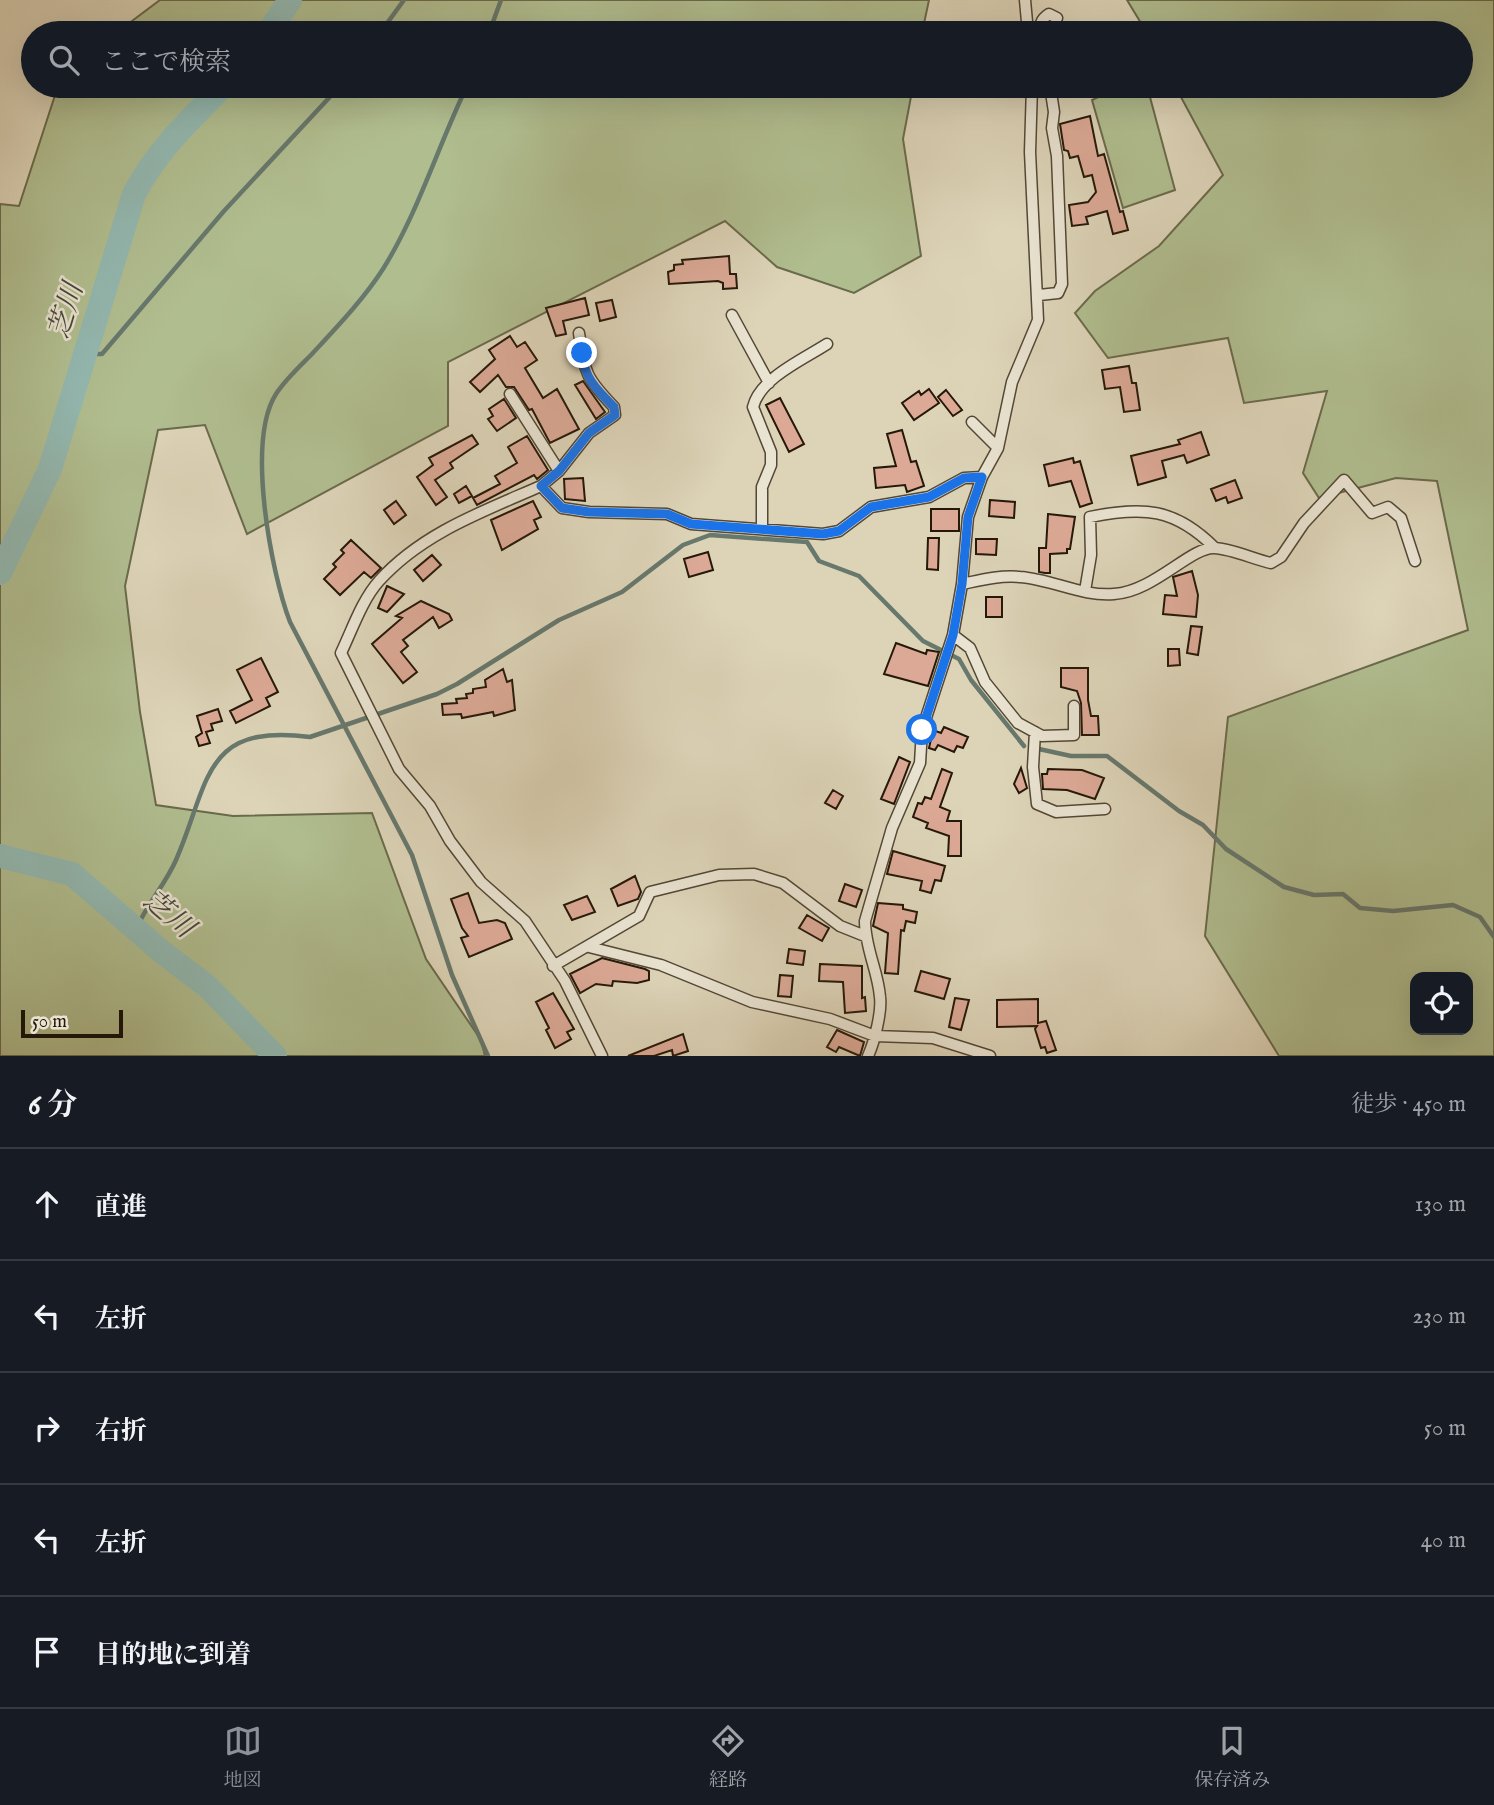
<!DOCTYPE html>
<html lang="ja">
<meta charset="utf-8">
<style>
:root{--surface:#171b24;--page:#20242c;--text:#f1f3f6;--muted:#9ea1a6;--line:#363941;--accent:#8c9099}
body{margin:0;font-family:"IM FELL English","Noto Serif JP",serif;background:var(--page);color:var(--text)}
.controls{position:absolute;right:21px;bottom:21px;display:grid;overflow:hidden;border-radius:14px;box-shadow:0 7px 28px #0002}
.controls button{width:63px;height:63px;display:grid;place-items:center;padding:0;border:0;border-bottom:2px solid var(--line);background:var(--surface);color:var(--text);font:35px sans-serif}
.scale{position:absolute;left:21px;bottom:18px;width:102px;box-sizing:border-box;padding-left:7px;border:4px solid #251809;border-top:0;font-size:19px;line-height:24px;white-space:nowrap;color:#251809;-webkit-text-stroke:5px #e9e3d1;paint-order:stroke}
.stop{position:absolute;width:21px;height:21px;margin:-16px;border:5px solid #1a73e8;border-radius:50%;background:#fff}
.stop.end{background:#1a73e8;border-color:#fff;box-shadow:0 2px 7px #0008}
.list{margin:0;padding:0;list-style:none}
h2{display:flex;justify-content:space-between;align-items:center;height:91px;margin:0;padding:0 28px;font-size:30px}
h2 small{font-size:23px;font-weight:400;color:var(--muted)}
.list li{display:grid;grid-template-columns:46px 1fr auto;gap:21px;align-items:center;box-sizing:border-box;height:112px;padding:0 28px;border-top:2px solid var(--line)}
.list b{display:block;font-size:26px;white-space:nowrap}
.list em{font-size:23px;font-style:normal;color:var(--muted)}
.icon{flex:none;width:38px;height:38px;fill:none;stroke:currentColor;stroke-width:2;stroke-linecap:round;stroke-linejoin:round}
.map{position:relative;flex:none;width:1494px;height:1056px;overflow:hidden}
.search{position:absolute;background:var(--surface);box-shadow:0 7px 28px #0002;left:21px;right:21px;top:21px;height:77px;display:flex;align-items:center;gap:18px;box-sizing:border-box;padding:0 24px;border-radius:38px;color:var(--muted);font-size:26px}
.sheet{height:651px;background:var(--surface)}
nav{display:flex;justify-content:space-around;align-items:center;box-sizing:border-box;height:98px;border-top:2px solid var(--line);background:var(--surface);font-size:19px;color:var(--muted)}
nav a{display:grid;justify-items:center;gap:4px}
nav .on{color:var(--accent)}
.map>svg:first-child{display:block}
.green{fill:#b0bd8f;stroke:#6a6a4c;stroke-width:2;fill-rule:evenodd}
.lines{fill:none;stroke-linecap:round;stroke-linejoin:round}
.stream{stroke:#67786d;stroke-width:4.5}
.river{stroke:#93b8b0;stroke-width:24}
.building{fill:#dca996;stroke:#251809;stroke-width:2}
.minor-casing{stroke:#534735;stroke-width:13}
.minor{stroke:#e9e3d1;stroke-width:10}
.route{stroke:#1a73e8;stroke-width:9}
.labels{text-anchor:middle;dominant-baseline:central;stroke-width:5;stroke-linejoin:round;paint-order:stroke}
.water-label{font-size:28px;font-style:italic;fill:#46483b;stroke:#e9e3d1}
</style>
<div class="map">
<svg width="1494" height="1056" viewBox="0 0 1494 1056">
<rect width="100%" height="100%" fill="#ddd4b8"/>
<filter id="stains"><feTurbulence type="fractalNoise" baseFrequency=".00286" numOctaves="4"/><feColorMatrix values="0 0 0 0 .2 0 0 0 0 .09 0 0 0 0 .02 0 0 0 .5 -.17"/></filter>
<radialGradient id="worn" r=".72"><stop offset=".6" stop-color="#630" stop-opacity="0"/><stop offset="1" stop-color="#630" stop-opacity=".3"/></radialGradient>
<path class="green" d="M160,0H929L922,33H116Z
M1127,0H1494V1056H1279L1205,936L1228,717L1468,630L1437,481L1396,478L1319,498L1303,473L1327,391L1244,403L1228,338L1108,358L1075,313L1095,291L1159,246L1223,175L1175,86H1461V33H1147ZM1415,977H1468V1030H1415Z
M58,86H913L903,139L921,256L854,293L777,267L725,221L448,362V426L247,534L205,425L158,430L125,586L140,712L156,805L233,816L372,813L426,959L481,1040L485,1056H0V204L19,206Z
M1121,86H1147L1175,190L1123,208L1092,100Z"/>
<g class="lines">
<path class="stream" d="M380,33L404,0
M489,33L501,0
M467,86C438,146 418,213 383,269C363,300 336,328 311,355C299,367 285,380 276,394C246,441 271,572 290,622L412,855L452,975L488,1056
M85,354H102L224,211L340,86
M1039,749L1071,756H1107L1179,811L1203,825L1226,849L1284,887L1314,895L1343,894L1360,908L1393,911L1453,905L1480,917L1494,937
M136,929C147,904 165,885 176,860C210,782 202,723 310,737L437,694L457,684L559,620L622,592L683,545L710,535L807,542L819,561L859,576L923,641L959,659L971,680L1024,746"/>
<path class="river" d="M268,33L290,0
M0,573L50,469L134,194C157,150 189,121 223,86
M0,856L72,874L162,952L208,987L275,1056"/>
</g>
<path class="building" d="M1090,116L1098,156L1104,154L1120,212L1123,211L1128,230L1113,234L1107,211L1086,217L1088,224L1072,226L1069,205L1088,202L1096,192L1092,175L1084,177L1078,156L1070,158L1068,151L1064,150L1060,124Z
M729,256L730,274H736L737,288L723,289V283L718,281L669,284L668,272L674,270V265L683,264L682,260Z
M585,298L589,315L563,321L566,334L556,336L546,308Z
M612,300L616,317L600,321L596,303Z
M510,336L517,347L525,342L537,360L525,368L543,398L557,389L579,429L550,443L532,409L529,410L514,387H506L498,375L480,392L470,382L495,359L489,350Z
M1129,366L1132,383H1136L1140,410L1124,412L1120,387L1105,389L1102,370Z
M583,381L605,412L596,419L575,385Z
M929,389L939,403L914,420L902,403L919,391L921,395Z
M946,390L962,410L953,416L938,397Z
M780,398L804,444L789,452L766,405Z
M504,399L516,418L497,431L488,419L493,416L489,409Z
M902,430L911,462L916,461L924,486L907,492L905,485L876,488L874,468L896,466L887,434Z
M1201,432L1209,455L1187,463L1184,455L1162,461L1166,477L1138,485L1131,456L1180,444L1178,440Z
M472,435L478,444L450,463L453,468L435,480L447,497L436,505L417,477L433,465L429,458Z
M527,436L548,470L537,479L534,475L477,505L473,498L500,484L495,476L517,463L508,447Z
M1073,458L1074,463L1080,461L1092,503L1080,507L1071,481L1049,486L1044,465Z
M583,478L585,501L565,499L564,479Z
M1235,480L1242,498L1228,503L1226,497L1216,501L1211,489Z
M466,486L472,496L459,503L454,494Z
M990,500L1015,502L1014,518L989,516Z
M396,501L406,515L394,524L384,510Z
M533,501L541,517L534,520L538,529L502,550L491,520Z
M931,509H959V531H931Z
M1048,514L1075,517L1070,549H1067V553L1050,554V573H1045L1039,572V548H1046Z
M928,538H939L938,570L927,569Z
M976,539H997L996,555L976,554Z
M351,540L381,568L371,578L364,572L340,595L324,579L336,567L333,564L344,553L341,550Z
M708,552L713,570L689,577L684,559Z
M432,555L441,565L423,581L414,570Z
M1192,571L1198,595L1196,617L1163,614L1165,595L1177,596L1173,577Z
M387,586L404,594L387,612L378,608Z
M986,597H1002V617H986Z
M421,601L449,614L452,620L439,628L433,617L403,640L408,646L401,652L417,672L403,683L372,644L402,618L396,616Z
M1191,626L1202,627L1198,655L1187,653Z
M896,643L926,654L927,650L939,652L928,686L884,674Z
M1168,649H1179L1180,665L1168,666Z
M261,658L278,692L266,698L270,706L236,723L230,711L252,700L237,670Z
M1061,668H1088V700L1091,716H1098L1099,735H1082L1081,703L1077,691L1061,687Z
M503,669L507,682L512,680L515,710L494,716L493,712L462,718L461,714L443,715L442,704L457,703L456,699L467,698L466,694L473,693V689L486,687L485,680Z
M218,709L222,721L211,724L213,730L206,732L210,743L199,746L196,737L202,733L197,716Z
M944,727L968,737L963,748L957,746L954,752L938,745L935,750L929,748L933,730L941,733Z
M899,757L910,762L894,804L881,799Z
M1021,768L1027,788L1019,793L1014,784Z
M942,769L952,773L940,807L950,811L947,821H961V856H948L949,836L926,828L928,823L913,817L918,803L922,804L925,797L931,799Z
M1048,769L1082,770L1104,778L1095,799L1067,790L1043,789L1042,774H1047Z
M833,790L843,796L836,809L825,803Z
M893,851L945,866L941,881L935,880L931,893L920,890L922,881L887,874Z
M635,876L641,892L638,899L618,906L611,889Z
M845,884L862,890L856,907L839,901Z
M468,893L479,923L497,920L505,923L512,939L469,957L461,938L468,936L462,928L451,899Z
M587,896L595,912L572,920L564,905Z
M878,903L903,905V909L917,912L915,923L906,921L904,931L901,930L898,974L885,973L888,933L873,926Z
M807,915L829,928L822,941L799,928Z
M789,949L805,951L803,965L787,963Z
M602,958L645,969L649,971V980L637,983L613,981L612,986L596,984L580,993L570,974Z
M820,964L862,966V998L865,997L866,1011L845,1013L843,982L819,981Z
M921,971L950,979L944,999L915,991Z
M780,975L793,976L791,997L778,996Z
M553,993L574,1029L567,1032L571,1039L555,1048L546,1030L549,1028L536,1002Z
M955,998L969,1000L961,1030L949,1027Z
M1038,999V1023L1046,1021L1056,1050L1047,1053L1045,1047L1041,1048L1035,1029L1037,1026L997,1027V1000Z
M837,1030L864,1042L860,1056L839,1047L836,1052L827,1047Z
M683,1034L688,1051L673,1056L672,1050L654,1056H628Z"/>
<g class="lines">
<g class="minor-casing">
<path id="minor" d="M1025,0L1028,33
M1042,33C1040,24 1040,20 1049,14L1057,18
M1039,295L1058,293L1062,284L1057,156L1052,128L1054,112L1050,86
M732,315L769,383
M510,394L559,471
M972,422L998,448
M541,486L559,471L589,433L615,415L614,407C585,377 585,373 579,333
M762,528V487L771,465V452L753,407C760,378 804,359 827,344
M962,584C981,580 1000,575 1020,577C1051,579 1083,597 1114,594C1153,592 1191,547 1214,548C1233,549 1253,559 1271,563L1281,557L1304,523L1344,480L1372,513L1388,507L1401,518L1415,561
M1085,591L1091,555L1090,517C1143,506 1175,508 1215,548
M953,635L970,648L985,682L1018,723L1042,736L1074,735V706
M1035,732L1033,767L1037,804L1056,812L1105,809
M589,947L661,965L752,1002L830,1019L875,1036L933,1038L990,1056
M553,966L639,916L650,892L719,875L754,874L783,883L840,926L865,936
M602,1056L565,981L525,921L481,882L450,841L430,806L399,769L341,653C352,630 362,600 379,581C422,533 484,511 541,486L562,508L589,512L667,514L691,524L823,534L839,531L871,507L929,497L964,478L982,477
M868,1056C874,1043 882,1012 880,997C878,971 865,948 865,921L892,828L920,763L922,730L953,635L962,584L968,517L982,477L998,448L1012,382L1038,320L1030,152L1032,86"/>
</g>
<use href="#minor" class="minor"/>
</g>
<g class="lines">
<path class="route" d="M582,353C584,378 597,390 614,407L615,415L589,433L559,471L541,486L562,508L589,512L667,514L691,524L823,534L839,531L871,507L929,497L964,478L982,477L968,517L962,584L953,635L922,730"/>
</g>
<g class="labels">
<g class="water-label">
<text transform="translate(67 311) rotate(-73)">芝川</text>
<text transform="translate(168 915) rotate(40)">芝川</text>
</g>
</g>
<rect width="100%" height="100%" filter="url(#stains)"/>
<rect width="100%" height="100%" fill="url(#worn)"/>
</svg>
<div class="controls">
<button><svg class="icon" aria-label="locate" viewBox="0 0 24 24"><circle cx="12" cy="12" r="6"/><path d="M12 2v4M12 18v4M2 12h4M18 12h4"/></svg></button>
</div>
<div class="scale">50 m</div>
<div class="stop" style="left:922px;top:730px"></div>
<div class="stop end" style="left:582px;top:353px"></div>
<div class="search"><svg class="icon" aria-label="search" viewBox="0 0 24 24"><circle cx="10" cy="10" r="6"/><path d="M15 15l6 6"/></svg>ここで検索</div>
</div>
<section class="sheet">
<h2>6 分<small>徒歩 · 450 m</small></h2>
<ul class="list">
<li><svg class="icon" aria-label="ahead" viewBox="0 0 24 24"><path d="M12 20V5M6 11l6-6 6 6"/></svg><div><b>直進</b></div><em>130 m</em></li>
<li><svg class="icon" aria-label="left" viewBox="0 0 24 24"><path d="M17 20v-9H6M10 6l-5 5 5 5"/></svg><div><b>左折</b></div><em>230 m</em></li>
<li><svg class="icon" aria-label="right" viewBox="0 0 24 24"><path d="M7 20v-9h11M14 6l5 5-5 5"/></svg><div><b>右折</b></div><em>50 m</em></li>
<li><svg class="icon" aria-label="left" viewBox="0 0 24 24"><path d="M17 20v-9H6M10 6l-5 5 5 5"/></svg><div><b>左折</b></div><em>40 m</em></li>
<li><svg class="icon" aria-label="arrive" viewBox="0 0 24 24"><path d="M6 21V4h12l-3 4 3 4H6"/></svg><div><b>目的地に到着</b></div></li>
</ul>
</section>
<nav>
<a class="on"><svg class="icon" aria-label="map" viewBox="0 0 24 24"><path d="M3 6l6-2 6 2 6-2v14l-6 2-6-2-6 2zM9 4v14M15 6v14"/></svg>地図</a>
<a><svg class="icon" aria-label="directions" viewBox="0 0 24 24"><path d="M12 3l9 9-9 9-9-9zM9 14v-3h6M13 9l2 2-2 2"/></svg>経路</a>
<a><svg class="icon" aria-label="saved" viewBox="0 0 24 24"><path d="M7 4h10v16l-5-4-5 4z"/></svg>保存済み</a>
</nav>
